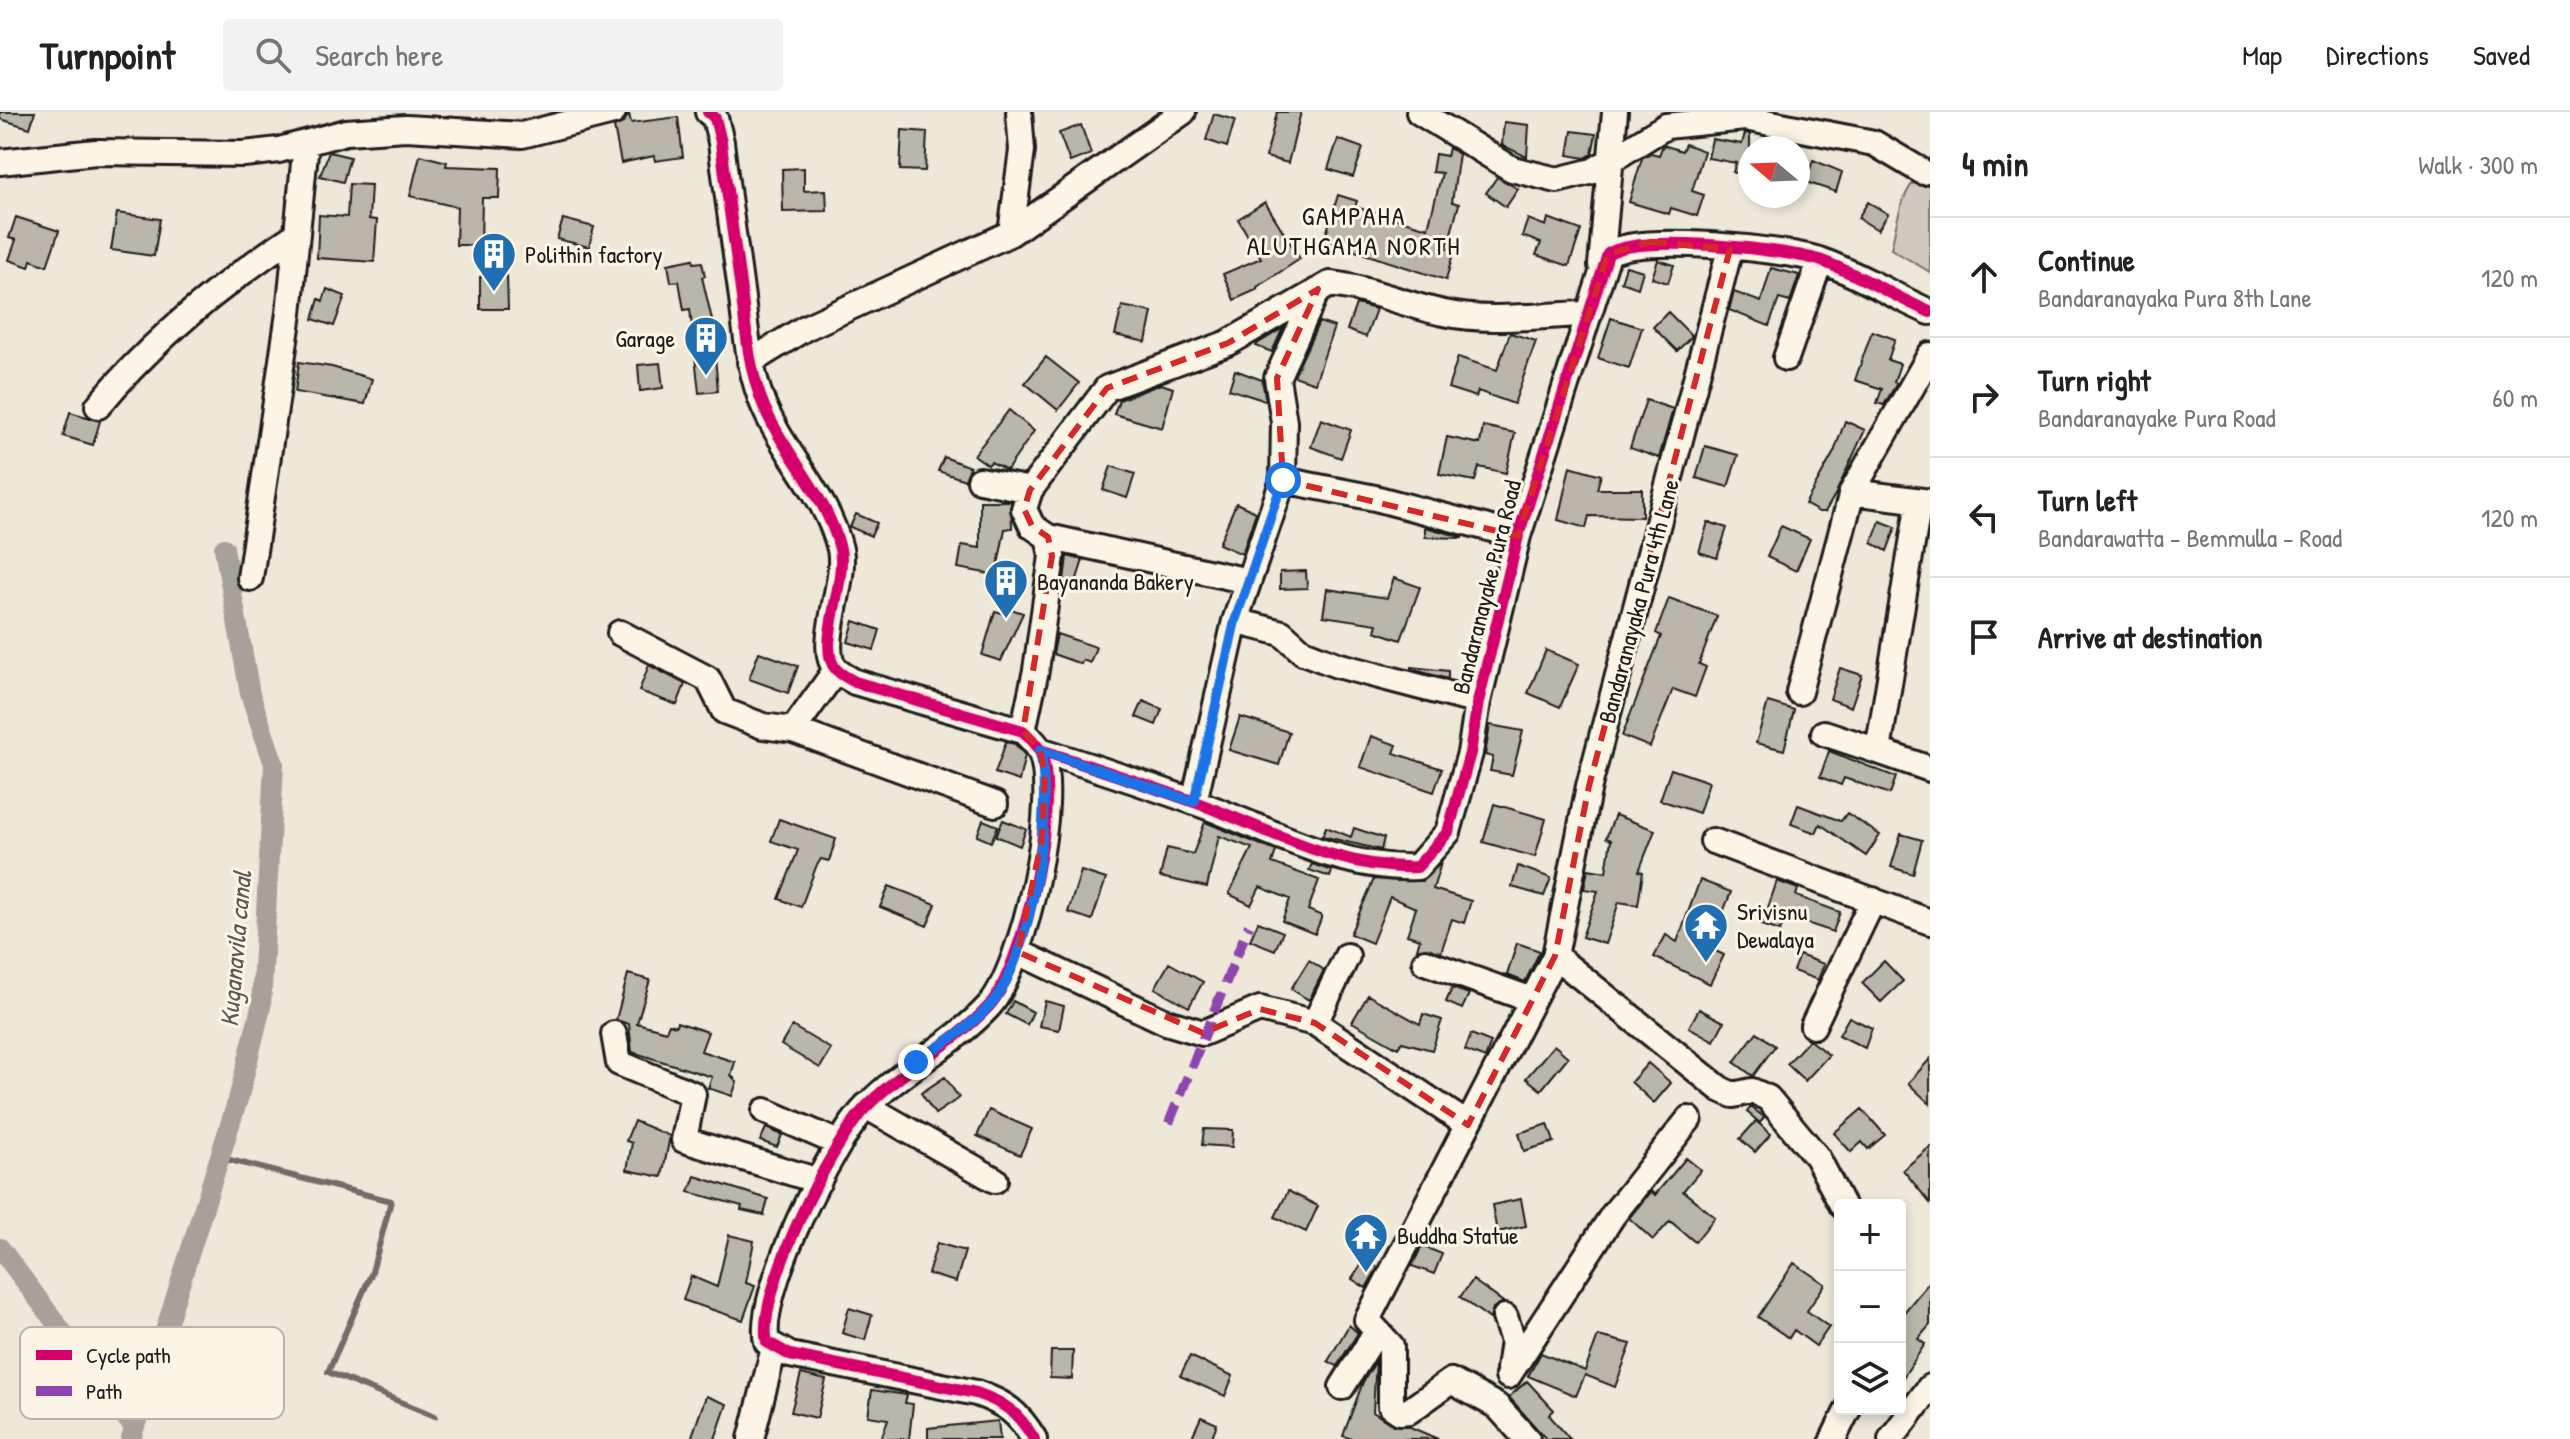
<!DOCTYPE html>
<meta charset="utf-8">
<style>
:root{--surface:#fff;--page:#f2f2f2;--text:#222;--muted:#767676;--line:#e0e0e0}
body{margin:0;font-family:"Patrick Hand",sans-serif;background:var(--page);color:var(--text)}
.controls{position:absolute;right:24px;bottom:24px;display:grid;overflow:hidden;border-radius:8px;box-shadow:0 4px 12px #0003}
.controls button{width:72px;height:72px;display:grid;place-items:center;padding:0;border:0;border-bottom:2px solid var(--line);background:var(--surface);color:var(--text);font:40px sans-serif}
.compass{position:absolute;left:1738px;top:24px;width:72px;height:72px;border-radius:50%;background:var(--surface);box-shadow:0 4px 12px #0003;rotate:289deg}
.stop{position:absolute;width:24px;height:24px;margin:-18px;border:6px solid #1a73e8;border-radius:50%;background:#fff}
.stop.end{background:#1a73e8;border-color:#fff;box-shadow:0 2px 8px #0008}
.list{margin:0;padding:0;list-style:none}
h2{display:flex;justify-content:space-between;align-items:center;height:104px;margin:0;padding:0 32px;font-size:34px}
h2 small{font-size:26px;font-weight:400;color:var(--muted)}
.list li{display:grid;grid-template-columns:52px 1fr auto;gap:24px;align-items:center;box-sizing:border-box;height:120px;padding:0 32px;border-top:2px solid var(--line)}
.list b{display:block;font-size:30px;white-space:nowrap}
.list p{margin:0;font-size:26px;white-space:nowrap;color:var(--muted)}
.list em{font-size:26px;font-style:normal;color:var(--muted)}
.icon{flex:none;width:44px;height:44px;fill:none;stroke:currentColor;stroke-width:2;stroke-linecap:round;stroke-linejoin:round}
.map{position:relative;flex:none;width:1930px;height:1327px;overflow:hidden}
header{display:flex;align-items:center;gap:48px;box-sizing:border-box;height:112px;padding:0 40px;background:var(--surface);border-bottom:2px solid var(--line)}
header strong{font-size:38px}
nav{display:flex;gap:44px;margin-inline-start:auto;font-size:28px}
.search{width:560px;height:72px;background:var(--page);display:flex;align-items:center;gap:20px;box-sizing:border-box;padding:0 28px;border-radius:8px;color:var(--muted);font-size:30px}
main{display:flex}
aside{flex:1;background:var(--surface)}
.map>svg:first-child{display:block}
.green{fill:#cfcabd;stroke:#76736c;stroke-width:2}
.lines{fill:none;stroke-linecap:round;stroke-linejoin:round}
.stream{stroke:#6f6c67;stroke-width:6}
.canal{stroke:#a7a299;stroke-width:20}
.building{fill:#bab6aa;stroke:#1c1c1c;stroke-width:2}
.minor-casing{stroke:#1c1c1c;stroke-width:30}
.minor{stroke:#fcf5e5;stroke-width:24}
.quiet{stroke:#8e44ad;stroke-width:10;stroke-dasharray:20 10;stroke-linecap:butt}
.cycleway-casing{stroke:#fcf5e5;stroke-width:17}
.cycleway{stroke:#d6006c;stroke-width:12}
.route{stroke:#1a73e8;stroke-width:10}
.marked{fill:none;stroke:#d62828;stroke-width:6;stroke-dasharray:16 10;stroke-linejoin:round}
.labels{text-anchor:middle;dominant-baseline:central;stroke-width:6;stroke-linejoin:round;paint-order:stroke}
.poi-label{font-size:24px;fill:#1c1c1c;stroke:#fcf5e5;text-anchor:start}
.street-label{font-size:24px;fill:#1c1c1c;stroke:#fcf5e5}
.neighbourhood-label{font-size:26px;letter-spacing:2px;fill:#1c1c1c;stroke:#fcf5e5}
.water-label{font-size:26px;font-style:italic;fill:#5b5854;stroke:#fcf5e5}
.key{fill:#fcf5e5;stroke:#b9b4a9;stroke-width:2}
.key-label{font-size:22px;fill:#1c1c1c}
</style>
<header>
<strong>Turnpoint</strong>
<div class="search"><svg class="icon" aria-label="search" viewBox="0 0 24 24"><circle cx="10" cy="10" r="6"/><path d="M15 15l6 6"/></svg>Search here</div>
<nav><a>Map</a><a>Directions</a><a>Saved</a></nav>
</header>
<main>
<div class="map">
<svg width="1930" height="1327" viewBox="0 0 1930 1327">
<rect width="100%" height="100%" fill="#eee8d9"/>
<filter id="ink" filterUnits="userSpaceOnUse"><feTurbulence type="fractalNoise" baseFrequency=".0125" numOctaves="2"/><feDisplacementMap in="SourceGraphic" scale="16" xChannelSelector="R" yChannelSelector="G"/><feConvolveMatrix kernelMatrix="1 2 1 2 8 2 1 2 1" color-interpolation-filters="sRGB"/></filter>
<g filter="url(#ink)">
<path class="green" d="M1930,56V160L1891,137C1897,109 1902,70 1930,56Z"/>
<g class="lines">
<path class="stream" d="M218,1045L391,1089L372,1160L328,1260L435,1304"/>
<path class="canal" d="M0,1136L134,1316
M131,1327L239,984L261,895L274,652L250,582L224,436"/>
</g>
<path class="building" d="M0,0H35L30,16L0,7Z
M1277,0H1301L1288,51L1266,45Z
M629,2L631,11L678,5L683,45L655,49L654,44L621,51L614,15L623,11Z
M1214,2L1235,8L1227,35L1206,28Z
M1504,10L1529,13L1527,45L1502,33Z
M1081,13L1091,42L1070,50L1059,21Z
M902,18L927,20L925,59L900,58Z
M1572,19L1596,22L1592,42L1585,46L1568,43Z
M1745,21L1750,22V65L1733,60L1736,51L1708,46L1712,27L1742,32Z
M1338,27L1363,36L1353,65L1328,57Z
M1685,32L1704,39L1692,79L1704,83L1697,104L1671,96L1669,102L1629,90L1642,46L1651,41L1659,43L1663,33L1682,39Z
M1449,36L1459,42L1452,90L1459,92L1447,136L1454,138L1446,168L1324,129L1338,83L1357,89L1355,95L1428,116L1442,61L1432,60L1435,42L1447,44Z
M329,40L350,45L343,70L320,64Z
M420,43L447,50L446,54L500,56L499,86H482L481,133H456L457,95L410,84Z
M1813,48L1842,60L1836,80L1806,70Z
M804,56V79L826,78L827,99L783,100L782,57Z
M1497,65L1518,77L1506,95L1486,81Z
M349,72L371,73L369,107L377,108L374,150L317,146L319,103L347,105Z
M1265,90L1300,147L1257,175L1258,177L1234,188L1223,162L1261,146L1238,107Z
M1868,90L1888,102L1878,118L1858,106Z
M117,101L160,107L154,144L111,138Z
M16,105L59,119L47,154L31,148L29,155L9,148L16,128L9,126Z
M1548,106L1581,118L1569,154L1536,143L1541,131L1522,124L1528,107L1546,114Z
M563,107L594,115L589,135L557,127Z
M693,147L694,151L702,150L705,164L702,165L712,208L718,279L699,281L690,197L684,198L679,169L671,170L668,152Z
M1658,148L1674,153L1668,171L1652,166Z
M1626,154L1643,159L1638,176L1621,170Z
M1771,156L1799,163L1790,190L1779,187L1769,214L1729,198L1734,180L1761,190Z
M507,164L508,197H480V165Z
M327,177L345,184L334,214L313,207L319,187L323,189Z
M1356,192L1376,197L1366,225L1347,218Z
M1122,194L1152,200L1146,230L1115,223Z
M1668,200L1692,224L1677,239L1653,215Z
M1611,206L1642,216L1629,256L1598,246Z
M1319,210L1334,215L1315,271L1294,264Z
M1283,216L1272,240L1256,234L1257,232Z
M1872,219L1895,227L1888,248L1900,252L1894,270L1897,271L1884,293L1877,291L1882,277L1855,268Z
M1510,221L1536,229L1514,292L1478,279L1476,285L1448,276L1458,245L1497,258Z
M1046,245L1079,271L1058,298L1025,271Z
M299,250L332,255L372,267L365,292L295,280Z
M660,251L663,276L640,279L638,253Z
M1235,258L1262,268L1266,289L1229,277Z
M1161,272L1173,276L1162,316L1114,302L1119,288Z
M1646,288L1673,297L1659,346L1630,336Z
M1009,298L1034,319L1007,358L991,350L988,353L974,343Z
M70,300L100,309L93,333L63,324Z
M1321,307L1351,318L1341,346L1311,335Z
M1845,309L1865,318L1836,381L1825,400H1819L1805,392L1834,340Z
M1483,314L1515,321L1506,361L1479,355L1475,369L1439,362L1447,325L1480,332Z
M1705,334L1738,343L1728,375L1696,366Z
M944,345L970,355L965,368L938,359Z
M1111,354L1135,362L1127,386L1103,378Z
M1570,354L1601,363L1597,377H1642V405L1589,404L1586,416L1558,408Z
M980,389H1011L1012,416L1005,417L996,463L958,456L962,433L980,436Z
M1236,391L1256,400L1242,442L1219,432Z
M856,402L877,411L871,424L850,415Z
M1880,409L1896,415L1887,439L1872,431Z
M1708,410L1727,416L1717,446L1699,440Z
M1781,414L1810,427L1796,459L1767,445Z
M1425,415L1462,425V426L1425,425Z
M1067,444L1083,448L1075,473L1064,469Z
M1306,459L1307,476L1280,477V460Z
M1394,466L1420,475L1401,528L1375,519L1377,512L1323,504L1327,477L1387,486Z
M1669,486L1717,504L1699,552L1706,555L1695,585L1673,577L1650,635L1622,624L1661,524L1656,521Z
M1008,496L1023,501L1001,549L982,543L995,499L1006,502Z
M854,509L880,518L874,538L848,530Z
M1057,522L1096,535L1090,551L1083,548L1081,552L1053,542Z
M1546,538L1579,552L1560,595L1528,581Z
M759,540L798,554L788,581L749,567Z
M649,553L685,572L677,593L639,579Z
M1411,555L1448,559V567L1411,557Z
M1840,556L1862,563L1851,595L1830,587Z
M1143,589L1162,597L1156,613L1136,605Z
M1768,590L1794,598L1784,638L1756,631Z
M1240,605L1289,620L1279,653L1229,638Z
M1490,613L1523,619L1512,663L1490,659L1493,645L1485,643Z
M1371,624L1397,633L1394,641L1442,657L1434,680L1360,655Z
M1006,630L1015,632L1025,643L1019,669L995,661Z
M1829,639L1896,665L1890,682L1844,666L1841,673L1820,665Z
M1671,657L1709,670L1699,701L1660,688Z
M1494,692L1546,707L1535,745L1483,730Z
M1798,693L1841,709L1847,701L1880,723L1866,744L1820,712L1816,721L1791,712Z
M1615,703L1655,718L1639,759L1643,760L1638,793L1619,790L1605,832L1582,825L1598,779L1584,777L1588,757L1606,760L1611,728L1606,726Z
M779,707L836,727L829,749L821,747L816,755L801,795L779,787L798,738L771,729Z
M983,708L998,714L991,730L977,724Z
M1003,708L1026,717L1020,734L996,724Z
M1205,710L1276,739L1272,751L1319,768L1308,798L1322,804L1315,822L1282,809L1290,787L1260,775L1251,793L1229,782L1252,736L1219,724L1207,775L1160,765L1167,736L1193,742Z
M1326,715L1351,725L1354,716L1384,726L1381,738L1322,724Z
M1901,722L1922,728L1913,762L1891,755Z
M1441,751L1433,777L1471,789L1464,811L1452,807L1441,840L1417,837L1420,827L1407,823L1416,796L1390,785L1372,831L1350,822L1374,767L1422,769Z
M1312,752L1332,759L1330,765L1309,758Z
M1518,754L1551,766L1544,784L1512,775Z
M1081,759L1106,767L1092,808L1068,800Z
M1700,768L1731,780L1709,836L1724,843L1710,872L1654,845L1666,823L1677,830Z
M1777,769L1798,777L1796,784L1840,800L1833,820L1786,804L1780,819L1762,813Z
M889,774L936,792L927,814L880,795Z
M1258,810L1283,820L1275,838L1250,828Z
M1517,831L1540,839L1525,870L1507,863Z
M1799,843L1824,852L1818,868L1793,859Z
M1309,848L1324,858L1309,888L1291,877Z
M1884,849L1903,869L1881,890L1862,871Z
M1169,851L1203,870L1189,895L1155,876Z
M628,862L650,868L637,911L666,919L669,912L676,914L677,910L708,920L701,939L735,950L731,963L737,970L732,984L708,976L712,965L632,940L629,912L616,908Z
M1452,876L1469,882L1462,897L1446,890Z
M1368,883L1420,912L1423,902L1442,908L1432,938L1402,930L1398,936L1352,910Z
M1013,889L1033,900L1027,913L1006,902Z
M1045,889L1064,894L1059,918L1039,914Z
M1699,897L1724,910L1714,929L1689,915Z
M1849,905L1872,916L1865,936L1839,923Z
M792,914L831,937L820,956L781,933Z
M1757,920L1775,934L1753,964L1734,950Z
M1471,922L1491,930L1485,946L1465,938Z
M1809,928L1829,943L1805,969L1787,952Z
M1554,933L1568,945L1541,978L1526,966Z
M1930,947V992L1908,971Z
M1648,951L1671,971L1654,991L1631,970Z
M945,965L959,986L935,1002L921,981Z
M1751,995L1764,1005L1760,1011L1747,1000Z
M1862,997L1885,1023L1868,1037L1862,1030L1851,1040L1834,1021Z
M989,998L1032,1017L1020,1043L977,1024Z
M634,1009L670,1024L662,1065L627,1058L632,1031L626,1029Z
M1756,1009L1771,1022L1755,1040L1740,1027Z
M1548,1012L1554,1030L1524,1039L1519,1021Z
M766,1016L782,1023L777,1035L760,1029Z
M1204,1017L1233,1018L1232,1035L1202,1033Z
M1930,1035V1091L1903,1058Z
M1686,1046L1701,1058L1683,1079L1715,1105L1695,1130L1670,1109L1653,1128L1629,1106L1651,1079L1655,1083Z
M695,1064L768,1087L764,1103L741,1098L742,1094L689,1080Z
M1288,1079L1318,1094L1306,1120L1275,1105Z
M1521,1087L1526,1114L1497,1120L1492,1093Z
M729,1123L754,1129L746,1171L755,1174L743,1208L683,1188L691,1164L717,1175Z
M937,1131L965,1139L956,1170L928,1162Z
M1422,1134L1442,1142L1434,1162L1412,1154Z
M1365,1147L1378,1155L1366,1176L1352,1167Z
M1794,1151L1825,1172L1807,1199L1829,1215L1816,1234L1794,1218L1789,1226L1758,1205Z
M1473,1168L1503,1190L1493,1196L1490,1207L1460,1185Z
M1930,1169V1213L1918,1227L1925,1232L1900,1270V1205Z
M849,1196L872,1203L865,1228L842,1221Z
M1349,1213L1358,1221L1337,1254L1328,1249Z
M1598,1224L1631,1232L1615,1275L1585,1263L1576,1284L1528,1264L1541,1241L1585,1259Z
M1051,1239H1073L1072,1267L1050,1266Z
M1190,1244L1233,1264L1225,1284L1180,1264Z
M1376,1249L1373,1300L1393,1313L1408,1314L1438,1327H1352L1343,1324L1363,1270Z
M801,1262L826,1268L817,1306L791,1300Z
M1527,1269L1554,1298L1549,1303L1570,1327H1546L1509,1285Z
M872,1278L907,1283L905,1291L913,1292L909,1327H881L888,1307L868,1304Z
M706,1284L727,1292L715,1327H691Z
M1201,1305L1217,1312L1211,1327H1191Z
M998,1309L1000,1327H928V1316Z"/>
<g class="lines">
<g class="minor-casing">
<path id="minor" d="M708,0L715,6L721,30C727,82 735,134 742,186C746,221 749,254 761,287C781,340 827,382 840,437C847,469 817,534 835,556C839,562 848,566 855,570L1023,619C1028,624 1035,630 1039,637C1063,681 1023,857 989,894C954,932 904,956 867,994C832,1029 755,1183 767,1230L790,1243L976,1281C1005,1291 1018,1300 1034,1327
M1419,0L1512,57L1557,68L1593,59L1666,14L1745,6L1874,31L1923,60
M0,50L96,40L244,42L279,38L346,20L406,16L522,23L613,0
M1011,121L1022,38L1019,0
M1601,153L1615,0
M1786,246L1820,149
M750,250L805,216L1011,121L1183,0
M98,294C154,226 224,170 297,122
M980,368L1030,378
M1283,368L1375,386L1518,424
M1852,380L1930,390
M1048,425L1248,469
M250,466L289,201L306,31
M1235,509L1282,521L1303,540L1337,553L1478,590
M620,521L708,567L724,599L763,614L793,618L836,558
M1799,580L1852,380L1930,243
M793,618L995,692
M1023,619L1036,558L1052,444L1048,425L1032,414L1024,397L1030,378L1107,276L1228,231L1330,172C1369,176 1405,193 1444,201C1489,211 1540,203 1587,202
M1824,621L1878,639L1919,389
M1040,638C1096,656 1152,674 1208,695C1275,721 1344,758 1417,755L1448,720L1470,641L1478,590L1518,424L1608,142C1636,121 1783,137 1819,148C1857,161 1893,184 1930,200
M1878,639L1930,657
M1194,690L1235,509L1283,368L1284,310L1277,266L1317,179
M1713,729L1930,810
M1018,840L1166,910L1203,921L1260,897L1315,911L1468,1013
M1555,844L1589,674L1730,137
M1425,850L1532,888
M1315,911L1347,844
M1813,914L1873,788
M614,922L619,951L693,982L684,1028L819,1069
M866,994L995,1068
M765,999L838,1031
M1505,1205L1513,1229L1509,1257
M1508,1264L1613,1103L1689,1007
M1342,1275L1377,1219
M751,1327L774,1236
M1527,1327L1497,1294L1451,1269L1409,1299L1400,1300L1391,1294V1234L1367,1208L1555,844L1720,977L1733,983L1752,979L1768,986L1817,1045L1842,1093
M1833,1327L1848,1297
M1891,1327L1930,1275"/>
</g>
<use href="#minor" class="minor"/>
<path class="quiet" d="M1169,1011L1249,813"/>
<g class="cycleway-casing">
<path id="cycleway" d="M708,0L715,6L721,30C727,82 735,134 742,186C746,221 749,254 761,287C781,340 827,382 840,437C847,469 817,534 835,556C839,562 848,566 855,570L1023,619C1028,624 1035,630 1039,637C1063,681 1023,857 989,894C954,932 904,956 867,994C832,1029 755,1183 767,1230L790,1243L976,1281C1005,1291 1018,1300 1034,1327
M1040,638C1096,656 1152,674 1208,695C1275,721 1344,758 1417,755L1448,720L1470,641L1478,590L1518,424L1608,142C1636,121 1783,137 1819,148C1857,161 1893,184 1930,200"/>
</g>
<use href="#cycleway" class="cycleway"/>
</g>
</g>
<g class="lines" filter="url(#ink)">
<path class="route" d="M916,950C940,933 970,916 990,893C1033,845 1053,699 1040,638L1194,690L1235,509L1283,368"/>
</g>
<path class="marked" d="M1651,130L1730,137L1589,674L1555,844L1468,1013L1315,911L1260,897L1203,921L1018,840L1042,727L1045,662L1040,638L1023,619L1052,444L1048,425L1032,414L1024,397L1030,378L1107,276L1228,231L1318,177L1277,266L1283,368L1518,424L1608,142Z"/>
<defs>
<g id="building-pin" transform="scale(2.3)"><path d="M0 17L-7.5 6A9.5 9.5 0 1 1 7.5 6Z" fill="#1f6fb2" stroke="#fcf5e5"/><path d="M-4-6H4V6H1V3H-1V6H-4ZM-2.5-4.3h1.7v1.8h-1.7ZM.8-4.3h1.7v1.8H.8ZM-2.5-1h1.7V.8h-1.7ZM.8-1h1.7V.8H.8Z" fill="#fff"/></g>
<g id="temple-pin" transform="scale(2.3)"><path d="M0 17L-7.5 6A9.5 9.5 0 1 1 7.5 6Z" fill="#1f6fb2" stroke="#fcf5e5"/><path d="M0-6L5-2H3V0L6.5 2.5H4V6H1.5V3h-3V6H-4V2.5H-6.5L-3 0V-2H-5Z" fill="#fff"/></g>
</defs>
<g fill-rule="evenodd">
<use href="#building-pin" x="494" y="142"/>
<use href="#building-pin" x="706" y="226"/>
<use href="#building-pin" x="1006" y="469"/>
<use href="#temple-pin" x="1706" y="813"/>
<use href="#temple-pin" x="1366" y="1123"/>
</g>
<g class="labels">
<g class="poi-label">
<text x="525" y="142">Polithin factory</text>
<text x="675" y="226" text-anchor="end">Garage</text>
<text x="1037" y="469">Bayananda Bakery</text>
<text x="1737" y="799">Srivisnu<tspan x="1737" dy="28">Dewalaya</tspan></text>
<text x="1397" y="1123">Buddha Statue</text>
</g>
<g class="street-label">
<text transform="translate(1486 475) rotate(-76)">Bandaranayake Pura Road</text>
<text transform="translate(1638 489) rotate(-75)">Bandaranayaka Pura 4th Lane</text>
</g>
<g class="neighbourhood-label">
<text x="1354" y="103">GAMPAHA<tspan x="1354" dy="30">ALUTHGAMA NORTH</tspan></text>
</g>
<g class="water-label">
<text transform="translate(235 837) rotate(-85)">Kuganavila canal</text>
</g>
</g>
<rect x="20" y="1215" width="264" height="92" rx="12" class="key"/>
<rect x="36" y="1238" width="36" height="10" fill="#d6006c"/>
<rect x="36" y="1274" width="36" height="10" fill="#8e44ad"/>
<g class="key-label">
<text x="86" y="1251">Cycle path</text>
<text x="86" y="1287">Path</text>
</g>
</svg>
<div class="controls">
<button>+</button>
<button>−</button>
<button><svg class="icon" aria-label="layers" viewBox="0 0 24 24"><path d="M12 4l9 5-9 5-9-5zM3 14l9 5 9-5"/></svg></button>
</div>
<svg class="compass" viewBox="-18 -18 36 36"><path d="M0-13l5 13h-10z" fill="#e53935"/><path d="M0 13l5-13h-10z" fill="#767676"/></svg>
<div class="stop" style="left:1283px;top:368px"></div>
<div class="stop end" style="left:916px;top:950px"></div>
</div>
<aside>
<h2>4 min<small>Walk · 300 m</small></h2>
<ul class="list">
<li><svg class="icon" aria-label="ahead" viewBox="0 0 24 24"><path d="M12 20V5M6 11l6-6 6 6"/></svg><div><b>Continue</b><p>Bandaranayaka Pura 8th Lane</p></div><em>120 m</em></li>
<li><svg class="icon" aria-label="right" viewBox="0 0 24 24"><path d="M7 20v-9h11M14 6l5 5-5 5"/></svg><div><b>Turn right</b><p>Bandaranayake Pura Road</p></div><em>60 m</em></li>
<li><svg class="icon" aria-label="left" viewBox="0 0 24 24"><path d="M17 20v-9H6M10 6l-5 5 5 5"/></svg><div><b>Turn left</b><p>Bandarawatta - Bemmulla - Road</p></div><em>120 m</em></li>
<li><svg class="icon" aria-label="arrive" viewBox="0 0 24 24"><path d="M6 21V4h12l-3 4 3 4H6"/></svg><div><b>Arrive at destination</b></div></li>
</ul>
</aside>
</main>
